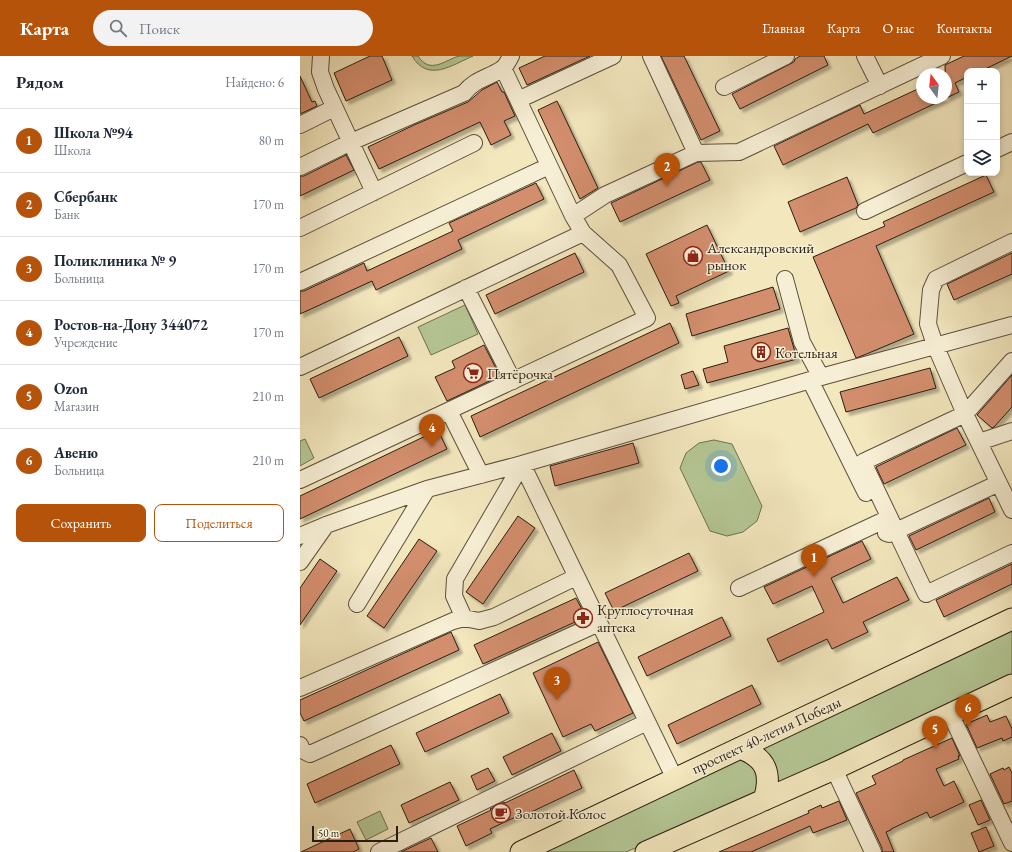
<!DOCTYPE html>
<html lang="ru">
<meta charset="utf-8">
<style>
:root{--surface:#fff;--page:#f2f2f3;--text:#1f2937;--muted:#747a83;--line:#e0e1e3;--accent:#b45309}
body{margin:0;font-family:"EB Garamond",serif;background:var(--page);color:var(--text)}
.controls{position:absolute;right:12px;top:12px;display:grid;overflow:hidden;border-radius:8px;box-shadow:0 2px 6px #0003}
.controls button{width:36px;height:36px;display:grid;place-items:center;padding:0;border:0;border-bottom:1px solid var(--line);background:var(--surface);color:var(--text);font:20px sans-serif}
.compass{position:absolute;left:616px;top:12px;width:36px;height:36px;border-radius:50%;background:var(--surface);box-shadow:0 2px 6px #0003;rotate:345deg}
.scale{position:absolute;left:12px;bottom:10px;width:86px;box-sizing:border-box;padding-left:4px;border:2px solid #291e0f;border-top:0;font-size:11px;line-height:14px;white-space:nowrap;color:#291e0f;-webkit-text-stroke:3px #f7efd5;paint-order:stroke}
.you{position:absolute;left:421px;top:410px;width:14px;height:14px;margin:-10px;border:3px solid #fff;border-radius:50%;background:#1a73e8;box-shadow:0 0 0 6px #1a73e833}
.badge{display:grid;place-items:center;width:26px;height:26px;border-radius:50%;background:var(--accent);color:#fff;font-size:13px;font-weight:700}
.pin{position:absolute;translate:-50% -33px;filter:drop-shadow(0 1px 2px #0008)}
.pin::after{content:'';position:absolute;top:21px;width:14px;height:12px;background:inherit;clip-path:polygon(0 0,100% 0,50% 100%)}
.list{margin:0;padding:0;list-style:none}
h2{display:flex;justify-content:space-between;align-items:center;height:52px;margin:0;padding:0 16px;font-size:17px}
h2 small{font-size:13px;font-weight:400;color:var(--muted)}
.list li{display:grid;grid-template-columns:26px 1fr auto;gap:12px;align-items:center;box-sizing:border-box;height:64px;padding:0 16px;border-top:1px solid var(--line)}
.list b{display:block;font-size:15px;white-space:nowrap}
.list p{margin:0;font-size:13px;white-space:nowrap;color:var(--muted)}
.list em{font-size:13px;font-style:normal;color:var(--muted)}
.actions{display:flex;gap:8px;padding:12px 16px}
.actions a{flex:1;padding:9px 0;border:1px solid var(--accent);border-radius:8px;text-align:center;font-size:14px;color:var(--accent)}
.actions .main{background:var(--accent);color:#fff}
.icon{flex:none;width:22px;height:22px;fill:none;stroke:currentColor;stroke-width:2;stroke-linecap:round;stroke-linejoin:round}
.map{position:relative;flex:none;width:712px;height:796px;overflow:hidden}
header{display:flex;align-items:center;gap:24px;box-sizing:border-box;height:56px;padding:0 20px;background:var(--accent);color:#fff}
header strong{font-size:19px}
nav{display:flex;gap:22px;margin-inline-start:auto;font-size:14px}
.search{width:280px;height:36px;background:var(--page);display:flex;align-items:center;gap:10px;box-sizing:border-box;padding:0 14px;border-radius:22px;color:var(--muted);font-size:15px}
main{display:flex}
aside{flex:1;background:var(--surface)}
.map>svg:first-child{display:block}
.green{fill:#b5c795;stroke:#6f7252}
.building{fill:#d38e6e;stroke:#291e0f;filter:url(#shadow)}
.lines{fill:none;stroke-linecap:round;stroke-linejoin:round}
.minor-casing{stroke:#5c503b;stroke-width:18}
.major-casing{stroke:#291e0f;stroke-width:23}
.minor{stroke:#f7efd5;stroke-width:16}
.major{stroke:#f3e7be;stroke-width:21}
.labels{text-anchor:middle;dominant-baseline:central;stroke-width:3;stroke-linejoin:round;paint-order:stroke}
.poi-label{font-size:15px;fill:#291e0f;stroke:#f7efd5;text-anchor:start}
.street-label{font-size:15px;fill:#291e0f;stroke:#f7efd5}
</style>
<header>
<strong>Карта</strong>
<div class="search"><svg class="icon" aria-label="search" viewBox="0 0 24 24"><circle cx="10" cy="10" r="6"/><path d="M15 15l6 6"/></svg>Поиск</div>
<nav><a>Главная</a><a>Карта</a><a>О нас</a><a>Контакты</a></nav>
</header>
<main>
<aside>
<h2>Рядом<small>Найдено: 6</small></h2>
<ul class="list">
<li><span class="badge">1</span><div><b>Школа №94</b><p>Школа</p></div><em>80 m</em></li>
<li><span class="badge">2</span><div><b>Сбербанк</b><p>Банк</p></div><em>170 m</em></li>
<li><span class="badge">3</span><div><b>Поликлиника № 9</b><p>Больница</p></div><em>170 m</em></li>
<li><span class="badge">4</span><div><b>Ростов-на-Дону 344072</b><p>Учреждение</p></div><em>170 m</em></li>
<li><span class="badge">5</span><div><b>Ozon</b><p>Магазин</p></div><em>210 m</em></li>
<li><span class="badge">6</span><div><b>Авеню</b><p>Больница</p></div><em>210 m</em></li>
</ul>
<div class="actions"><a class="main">Сохранить</a><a>Поделиться</a></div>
</aside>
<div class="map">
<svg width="712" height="796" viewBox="0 0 712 796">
<defs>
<filter id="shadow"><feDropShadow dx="3.5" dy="3.5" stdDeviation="1" flood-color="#0004"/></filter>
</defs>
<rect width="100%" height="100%" fill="#f3e7be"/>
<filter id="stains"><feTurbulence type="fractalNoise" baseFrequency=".005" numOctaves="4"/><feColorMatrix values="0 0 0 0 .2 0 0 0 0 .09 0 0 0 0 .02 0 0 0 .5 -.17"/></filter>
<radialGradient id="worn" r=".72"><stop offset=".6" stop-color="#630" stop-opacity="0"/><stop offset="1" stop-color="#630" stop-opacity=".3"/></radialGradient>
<path class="green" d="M112,0H118C130,19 145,4 159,0C163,0 169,0 173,0C152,9 128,27 112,0Z
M165,249L178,278L131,299L118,271Z
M5,383L14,402L0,410V385Z
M414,384L432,388L462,450L457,465L443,476L427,480L410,475L380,412L386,397L399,387Z
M712,573V618L471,733L460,694Z
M448,703L456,707L461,738L326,796H242L438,704Z
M80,755L88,773L66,784L57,766Z"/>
<path class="building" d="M70,0H82L92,24L46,45L34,17Z
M245,0H290L227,29L219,12Z
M361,0H384L420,75L401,84Z
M500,0H524L528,9L440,53L432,38L490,8L494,6L495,3Z
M664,0H712L681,15H667V21L655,27L659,36L573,77L568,68L483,109L474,90L560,49L564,58L622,31V42H646L645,9Z
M0,20L12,46L15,45L17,50L0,58Z
M197,26L202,36H204L215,60L204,65L211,79L191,89L180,66L79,113L68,91L114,69L168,46L182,34Z
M257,45L298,132L280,143L238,54Z
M46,99L54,114L0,140V120H4Z
M398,106H401L410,124L320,166L311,147Z
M686,119L694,136L576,190L614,278L564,299L556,302L513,201L585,170L583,166Z
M547,121L558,149L556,152L500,176L488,146Z
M236,127L244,143L158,184L162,193L76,234L72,225L0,258V235H4L64,207L67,215L153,175L149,167Z
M407,169L429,215L376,240L379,247L371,250L346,198Z
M275,197L284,216L195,258L186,239Z
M712,197V218L654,244L647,228Z
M473,231L480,253L392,280L386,258Z
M370,267L379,287L180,381L171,360Z
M488,272L497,303L407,327L403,313L428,306L424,290Z
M99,281L108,300L19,342L10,323Z
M184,289L200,320L147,345L135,321L155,312L152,305Z
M630,312L636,332L546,356L540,336Z
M393,315L399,329L385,333L381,319Z
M712,319V351L694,371L692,372L677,359Z
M657,372L666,389L584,428L576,411Z
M138,374L147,393L0,463V440Z
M333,387L339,407L255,430L250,410Z
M689,442L695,456L616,494L609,480Z
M218,460L235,472L183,548L166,536Z
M119,483L137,495L84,572L67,560Z
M562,485L571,503L531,522L543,547L597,521L609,544L563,566L568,576L532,593L527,583L478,606L467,583L524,556L512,530L473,548L464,531Z
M389,497L398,515L314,555L305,537Z
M20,503L37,515L0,569V532Z
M712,508V528L644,561L636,544Z
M276,542L286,561L183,608L174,589Z
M422,561L431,580L347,620L338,601Z
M151,576L159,594L4,665L0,657V644Z
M298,586L333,657L295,675L291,668L263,681L233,617Z
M452,629L461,648L377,688L368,669Z
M200,638L209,657L125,696L116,677Z
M687,659L690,666L706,660L712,673V681L703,685L702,682L677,692L666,668Z
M252,677L261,695L212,719L203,701Z
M652,682L660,700H658L659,703L636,713L644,730L654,725L664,746L630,762L627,756L591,773V774L586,776L594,796H582V792L556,737L576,728L572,720L603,705V704Z
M91,689L100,708L15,747L7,728Z
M709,711L712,717V745L704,748L690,718L703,712L704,714Z
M188,712L195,725L177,734L171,720Z
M274,714L282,732L227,758L226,756L190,773L192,777L166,790L157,770L191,754L190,753L204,746L205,747Z
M150,726L159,744L109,767L101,749Z
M681,744L690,764L678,769L669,749Z
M539,745L547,764L513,777L510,770L451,796H419L509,757L508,755L521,749L522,752Z
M686,771L694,790L679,796L671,777Z
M50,773L59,793L53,796H1Z
M131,782L138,796H101L120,787Z"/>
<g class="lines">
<g class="minor-casing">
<path id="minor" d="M21,0L20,16L26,33L74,136
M351,0L396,97
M565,0L580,30
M424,31L486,0
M218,44L313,0
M0,69L34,52
M697,93L712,86
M0,111L51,86L164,37C175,23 188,22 202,13C206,10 209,4 211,0
M565,155L667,107
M273,160L305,139L396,97L439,96L642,0
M0,172L174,87
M712,186L636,223L631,234L628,268L635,289L665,358L712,454
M485,223L502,286L521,321
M0,226L249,110
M166,232L213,325
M0,311L283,177
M510,324L566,437
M149,355L181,419
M679,386L712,375
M222,408L375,723
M0,424L347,262L319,209L283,177L273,160L203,12
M699,427L596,475L563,406L665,358L712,305
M586,477L589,478L596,475L626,538L712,497
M0,480L26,469L127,433L222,408L521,321L712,269
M0,506L26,469
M439,532L589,462
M57,548L127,433
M164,562L154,540L155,523L222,408
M0,632L153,565L164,562L179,565L194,561L276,521
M650,657L712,787
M0,689L2,694L10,698L299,567
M534,713L573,796
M79,796L347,666"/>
</g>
<g class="major-casing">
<path id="major" d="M440,692C467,702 472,718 464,744
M221,796L712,563
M346,796L534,713L712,629"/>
</g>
<use href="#minor" class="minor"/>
<use href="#major" class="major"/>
</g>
<defs>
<g id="shop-ring" transform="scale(1)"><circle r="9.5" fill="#f7efd5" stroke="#8f2418" stroke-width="1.5"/><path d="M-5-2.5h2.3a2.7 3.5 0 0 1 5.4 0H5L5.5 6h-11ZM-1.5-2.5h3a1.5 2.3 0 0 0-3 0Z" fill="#8f2418"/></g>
<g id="building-ring" transform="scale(1)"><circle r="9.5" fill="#f7efd5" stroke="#8f2418" stroke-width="1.5"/><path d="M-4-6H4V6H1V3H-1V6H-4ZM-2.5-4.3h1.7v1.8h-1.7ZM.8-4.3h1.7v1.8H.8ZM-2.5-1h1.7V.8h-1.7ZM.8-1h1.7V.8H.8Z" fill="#8f2418"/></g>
<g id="supermarket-ring" transform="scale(1)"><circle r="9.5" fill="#f7efd5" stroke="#8f2418" stroke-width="1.5"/><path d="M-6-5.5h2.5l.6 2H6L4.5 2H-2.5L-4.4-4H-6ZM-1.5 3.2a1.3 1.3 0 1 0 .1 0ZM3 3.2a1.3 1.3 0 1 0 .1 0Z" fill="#8f2418"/></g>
<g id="pharmacy-ring" transform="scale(1)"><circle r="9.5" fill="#f7efd5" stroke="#8f2418" stroke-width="1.5"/><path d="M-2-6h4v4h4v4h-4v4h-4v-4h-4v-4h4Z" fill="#8f2418"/></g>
<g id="cafe-ring" transform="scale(1)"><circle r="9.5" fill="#f7efd5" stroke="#8f2418" stroke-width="1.5"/><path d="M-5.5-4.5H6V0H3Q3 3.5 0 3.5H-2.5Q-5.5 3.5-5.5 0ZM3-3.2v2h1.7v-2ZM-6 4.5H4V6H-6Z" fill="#8f2418"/></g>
</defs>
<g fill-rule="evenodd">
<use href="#shop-ring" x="393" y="200"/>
<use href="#building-ring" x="461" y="296"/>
<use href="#supermarket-ring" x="173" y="317"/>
<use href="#pharmacy-ring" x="283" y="562"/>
<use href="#cafe-ring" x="201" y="757"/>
</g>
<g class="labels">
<g class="poi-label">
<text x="407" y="191">Александровский<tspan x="407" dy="17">рынок</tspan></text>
<text x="475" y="296">Котельная</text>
<text x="187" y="317">Пятёрочка</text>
<text x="297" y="553">Круглосуточная<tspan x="297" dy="17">аптека</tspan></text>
<text x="215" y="757">Золотой Колос</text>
</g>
<g class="street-label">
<text transform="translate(466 679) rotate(-25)">проспект 40-летия Победы</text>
</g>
</g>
<rect width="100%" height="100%" filter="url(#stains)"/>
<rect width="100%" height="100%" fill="url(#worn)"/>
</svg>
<div class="controls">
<button>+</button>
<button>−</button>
<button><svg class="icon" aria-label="layers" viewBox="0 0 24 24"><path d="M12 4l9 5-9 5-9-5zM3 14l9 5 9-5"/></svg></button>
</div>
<svg class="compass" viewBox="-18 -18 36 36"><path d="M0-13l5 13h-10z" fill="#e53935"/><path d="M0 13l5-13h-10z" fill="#747a83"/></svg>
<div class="scale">50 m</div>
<div class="you"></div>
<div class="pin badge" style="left:514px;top:521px">1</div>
<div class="pin badge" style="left:367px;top:130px">2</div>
<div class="pin badge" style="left:257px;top:644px">3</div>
<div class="pin badge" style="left:132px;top:391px">4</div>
<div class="pin badge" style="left:635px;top:693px">5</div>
<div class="pin badge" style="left:668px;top:671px">6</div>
</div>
</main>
